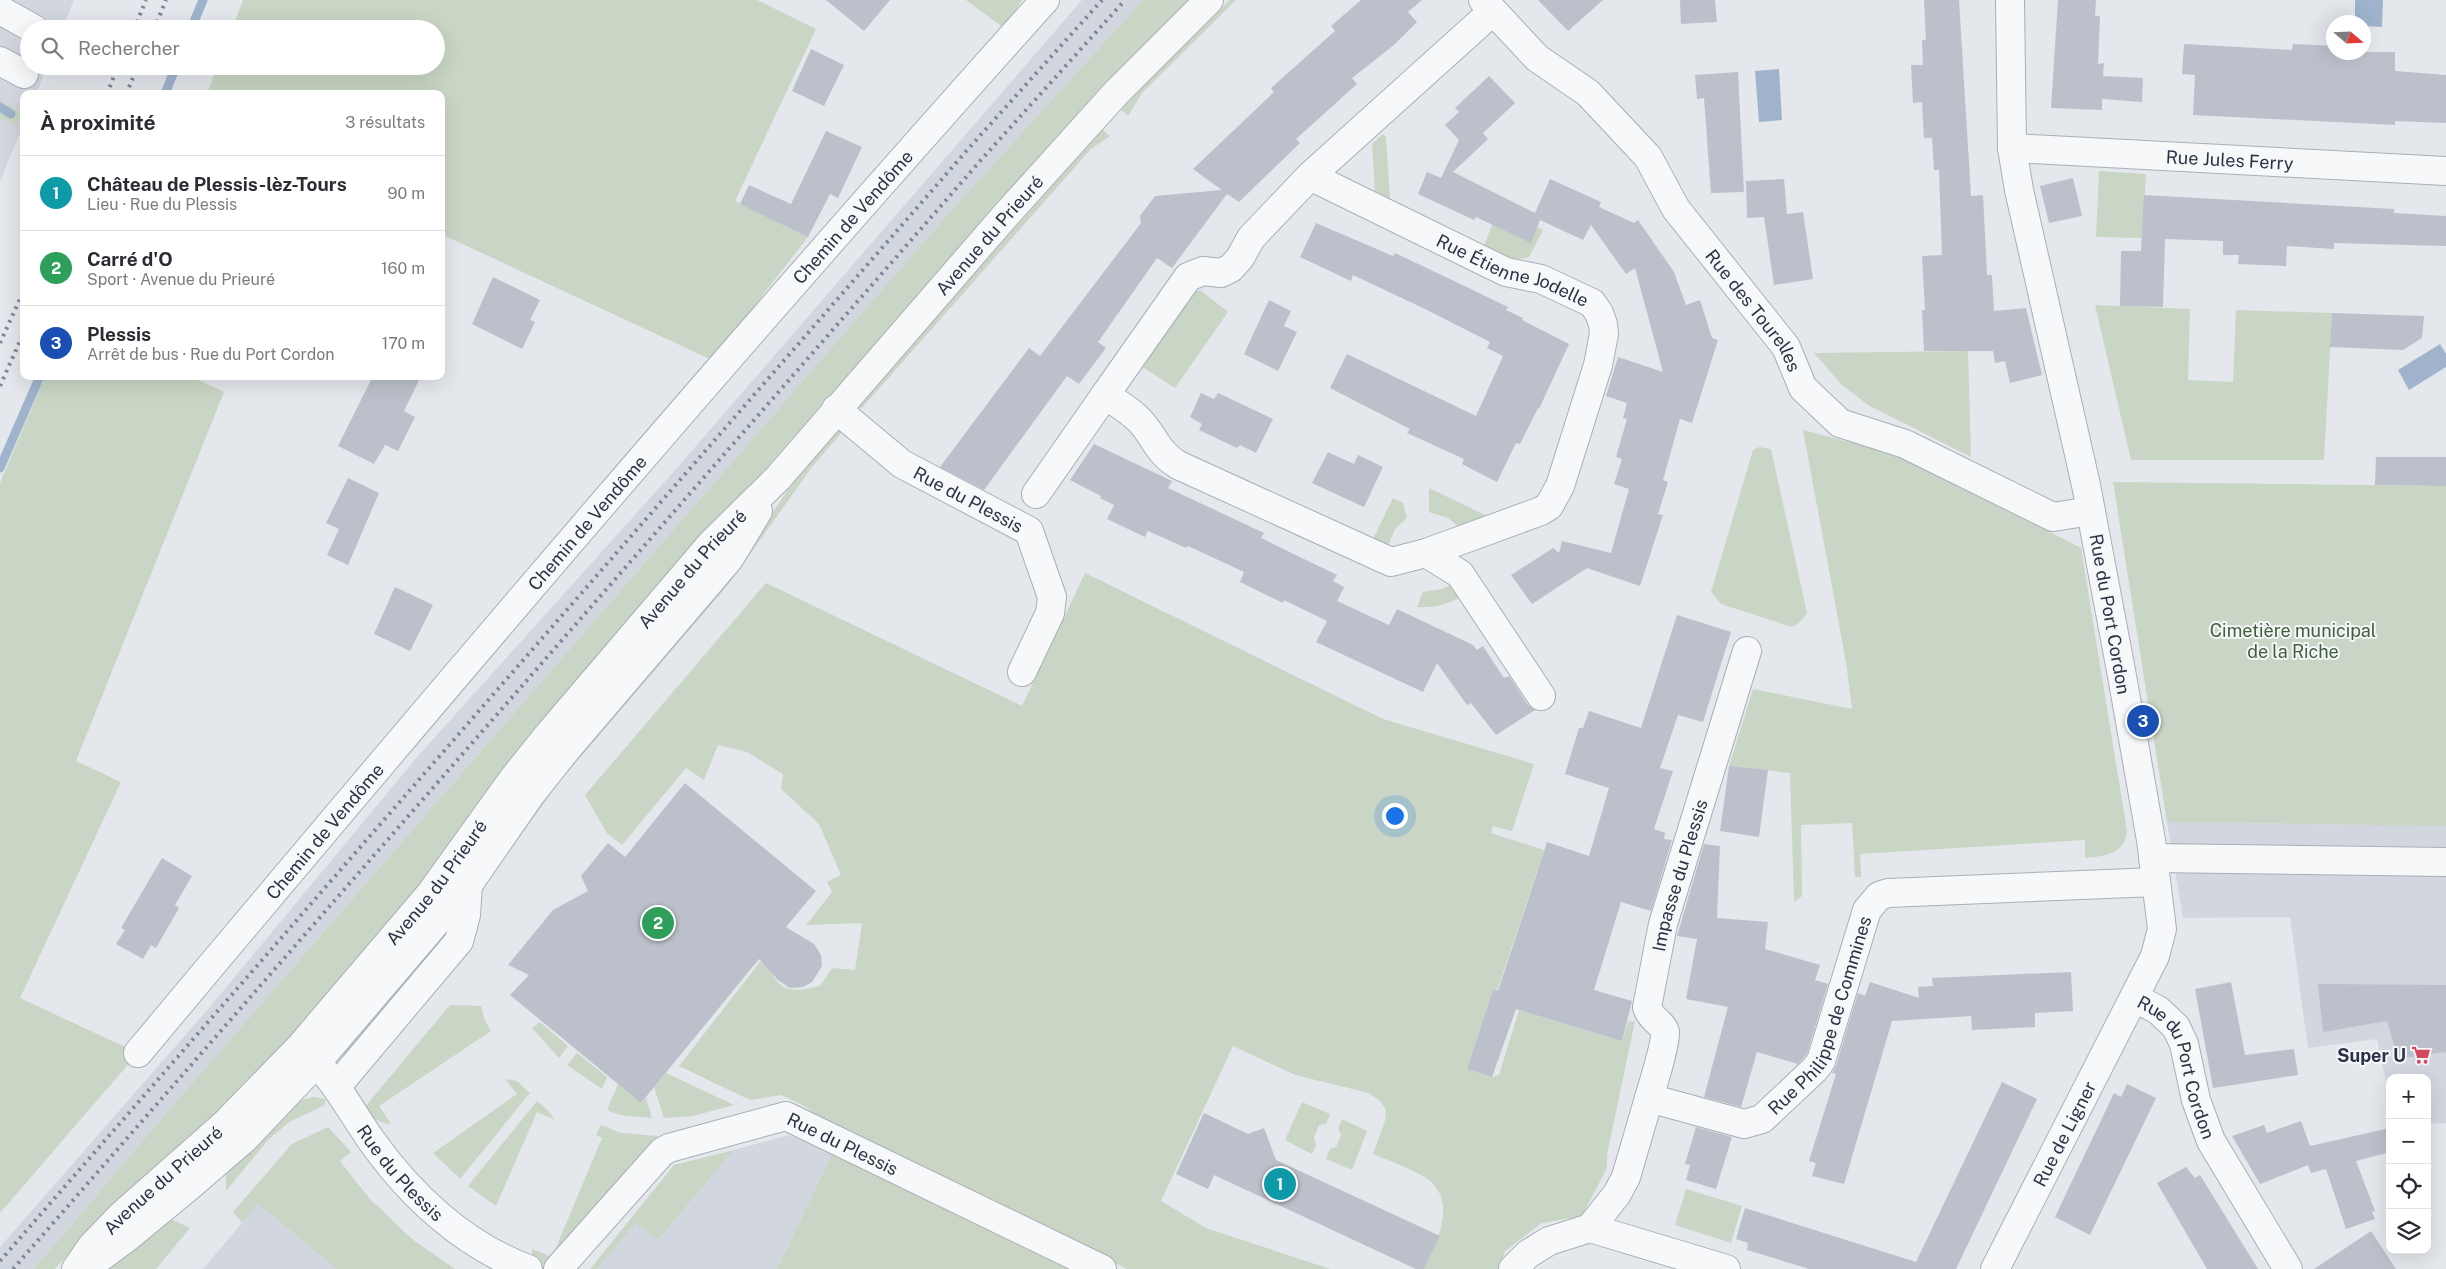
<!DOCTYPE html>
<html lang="fr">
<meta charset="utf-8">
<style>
:root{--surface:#fff;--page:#f2f2f3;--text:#2b2b33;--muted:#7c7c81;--line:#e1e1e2;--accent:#db2777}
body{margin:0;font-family:"Public Sans",sans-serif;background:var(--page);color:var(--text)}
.controls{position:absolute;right:15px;bottom:15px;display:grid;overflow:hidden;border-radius:10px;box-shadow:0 5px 20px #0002}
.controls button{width:45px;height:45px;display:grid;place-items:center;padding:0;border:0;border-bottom:1px solid var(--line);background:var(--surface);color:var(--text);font:25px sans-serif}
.compass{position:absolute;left:2326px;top:15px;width:45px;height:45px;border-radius:50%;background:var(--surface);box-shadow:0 5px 20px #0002;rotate:109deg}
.you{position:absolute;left:1394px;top:815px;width:18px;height:18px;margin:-12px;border:4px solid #fff;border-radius:50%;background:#1a73e8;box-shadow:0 0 0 8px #1a73e833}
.badge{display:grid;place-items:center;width:32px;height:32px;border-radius:50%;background:var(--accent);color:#fff;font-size:16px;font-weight:700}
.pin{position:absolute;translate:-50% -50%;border:2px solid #fff;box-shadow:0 1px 5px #0006}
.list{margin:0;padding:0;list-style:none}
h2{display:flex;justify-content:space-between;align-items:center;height:65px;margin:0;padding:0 20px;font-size:21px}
h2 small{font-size:16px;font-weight:400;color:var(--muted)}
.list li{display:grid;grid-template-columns:32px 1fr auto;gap:15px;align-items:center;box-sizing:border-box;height:75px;padding:0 20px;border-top:1px solid var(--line)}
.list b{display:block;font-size:19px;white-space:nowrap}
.list p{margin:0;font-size:16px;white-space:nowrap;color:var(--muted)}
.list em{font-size:16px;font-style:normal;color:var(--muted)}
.icon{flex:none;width:28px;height:28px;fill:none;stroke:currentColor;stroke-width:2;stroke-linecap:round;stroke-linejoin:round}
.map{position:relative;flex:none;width:2446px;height:1269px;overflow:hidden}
.search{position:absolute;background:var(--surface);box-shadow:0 5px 20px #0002;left:20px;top:20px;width:425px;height:55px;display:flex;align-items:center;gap:12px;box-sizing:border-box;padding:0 18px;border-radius:28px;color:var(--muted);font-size:19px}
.panel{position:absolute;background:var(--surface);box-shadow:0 5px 20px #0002;left:20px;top:90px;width:425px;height:290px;border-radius:10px}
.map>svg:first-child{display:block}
.built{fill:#d2d6de}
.green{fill:#c9d6c5}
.water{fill:#9fb4cc}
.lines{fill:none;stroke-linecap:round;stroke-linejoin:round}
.stream{stroke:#9fb4cc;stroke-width:9}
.building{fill:#bbc0ca}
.minor-casing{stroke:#a9aeb7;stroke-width:30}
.minor{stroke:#f7f8fa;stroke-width:28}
.rail{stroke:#7d8696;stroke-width:4;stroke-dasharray:2.5 5;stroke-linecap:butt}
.labels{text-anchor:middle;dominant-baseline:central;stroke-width:4;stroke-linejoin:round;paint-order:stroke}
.street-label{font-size:18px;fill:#2b3445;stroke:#f4f6f9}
.park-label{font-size:18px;fill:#3f6138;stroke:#f4f6f9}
.poi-label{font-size:18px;font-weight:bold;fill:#2b3445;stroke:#f4f6f9;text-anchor:end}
</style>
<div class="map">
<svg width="2446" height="1269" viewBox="0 0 2446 1269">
<rect width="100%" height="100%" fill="#e4e7ec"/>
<path class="built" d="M0,0H74L62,29H29V66H47L36,94H24V123L0,181Z
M1082,0H1143L948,214L163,1117L34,1269H0V1247L209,1008L418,756L677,468Z
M2167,822L2446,826V1123L2427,1124V1078H2390V1101L2377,1039L2308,1048L2290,917L2183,918Z
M789,1135L832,1154L777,1269H597L636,1222L658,1240L734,1150Z
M258,1204L336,1269H203Z"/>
<path class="green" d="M243,0H757L816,29L735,201L808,237L712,360L441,234V94H207L217,66H436V29H232Z
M966,0H1022L1004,28Z
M1143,0H1189L1106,83L1021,178L693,552L286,1049L91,1229L55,1269H34L163,1117L948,214Z
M1230,0H1236L1142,93L1128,116L1120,109Z
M0,100L21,113L17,125L0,118Z
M1102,129L1110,136L1091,149L861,409L857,406Z
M1383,134L1386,137L1390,199L1375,191L1372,144Z
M2099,171L2146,174L2142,238L2096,237Z
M1499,209L1543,230L1529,257L1516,260L1484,245Z
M1200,290L1228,312L1175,388L1139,365L1189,294Z
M2095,305L2190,309L2188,380L2233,382L2236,310L2332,313L2324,460H2131Z
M1968,351L1971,457L1868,405L1842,385L1814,353Z
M45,376H190L224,392L76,761L121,782L20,998L138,1053L0,1213V483Z
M839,427L843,431L812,467L728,585L560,781L488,881L485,880L473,938L470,937L484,876L531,809L585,741L732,570L795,480Z
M1803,430L1896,454L2081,548L2127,831C2125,854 2105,856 2085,858V840L1860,854L1861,877H1855L1852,823L1801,825L1802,896L1794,902L1790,773L1729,766L1753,689L1852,709L1846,662Z
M1759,447L1771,449L1807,613L1799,623L1792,627L1721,604L1711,592L1753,450Z
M2113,482L2446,486V826L2167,822Z
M1429,488L1487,516L1459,527L1448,518L1429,512Z
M1393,498L1403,503L1407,518L1395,529L1388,546L1373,539Z
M1085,573L1383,719L1534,764L1512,831L1493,826L1491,833L1544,850L1497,991H1493L1467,1069L1492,1077L1499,1075L1519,1010L1622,1041L1628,1022L1635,1021L1607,1155V1168L1582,1216L1542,1223L1505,1251L1499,1269H1424C1437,1243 1457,1203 1429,1180C1416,1170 1389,1161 1373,1154L1385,1121L1386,1110L1380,1101L1369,1093L1295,1075L1233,1046L1161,1201L1206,1228L1330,1269H1127L825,1121L804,1106L781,1095L750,1100L679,1066L760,962L766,963C781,993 788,993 820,986L832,968L855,970L862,923L806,925L832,892L827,882L841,875L819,824L781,789L783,774L747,752L718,745L704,780L686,768L622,845L607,833L585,795L766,583L1022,706Z
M1452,584L1459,598C1446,605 1432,608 1417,607L1423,592L1442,589Z
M454,915L450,935L344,1057L343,1049Z
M450,1005L481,1006L484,1018L491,1031L379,1106L391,1124C378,1123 372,1118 365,1107Z
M540,1022L568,1046L559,1058L532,1028Z
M577,1053L607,1077L602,1089L567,1065Z
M666,1073L734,1105L693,1116L664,1118L654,1087Z
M505,1079L517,1081L530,1093L460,1179L433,1153L517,1094Z
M618,1084L641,1103L646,1098L652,1118L620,1115L607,1110Z
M314,1097L326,1099L325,1105L289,1122L268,1140L226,1191V1166L294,1102Z
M537,1101L548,1110L555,1120L537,1112L496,1206L468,1186Z
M1302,1102L1330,1114L1326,1124L1319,1125L1314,1138L1316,1145L1312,1154L1285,1140Z
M1342,1119L1367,1131L1352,1170L1326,1159L1330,1149L1336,1147L1341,1135L1338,1128Z
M601,1125L621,1133L657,1136L658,1142L551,1263L543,1264L532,1255V1249L552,1257L602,1138L596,1135Z
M328,1127L351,1152L340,1161L369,1198L412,1239L455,1269H336L258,1204L242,1223L233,1212L292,1144Z
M734,1150L658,1240L636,1223L597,1269H590L674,1165Z
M832,1154L1068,1269H777Z
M1686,1189L1742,1206L1731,1243L1675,1225Z
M173,1220L190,1228L156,1269H104L160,1221Z"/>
<path class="water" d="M2355,0H2383L2382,27L2364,26V22H2355Z
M1779,69L1782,120L1759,122L1755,71Z
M2440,344L2446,354V367L2409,390L2398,370Z"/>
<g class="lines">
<path class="stream" d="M191,29L203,0
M165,94L176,66
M0,107L11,114
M0,468L40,376"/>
</g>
<path class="building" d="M826,0H890L864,31Z
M1361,0H1422L1408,12L1417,22L1394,45L1352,78L1357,84L1296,139L1300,143L1239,202L1227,194L1172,268L1157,258L1098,342L1106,348L1079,384L1067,376L984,490L940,467L1029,348L1040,356L1141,223L1140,216L1155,196L1222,190L1193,169L1274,92L1271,88L1335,31L1331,26Z
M1538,0H1603L1568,31Z
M1680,0H1715L1717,22L1681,24Z
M1924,0H1959L1971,196L1983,195L1987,275H1992L1994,311L2026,308L2042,375L2010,383L2005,361L1995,363L1993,351H1924L1922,310H1925L1922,256L1942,255L1939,170H1934L1932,138H1924L1922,102L1913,103L1911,65H1923L1922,40H1926Z
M2058,0H2096L2095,16H2100L2098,64L2104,63L2103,76L2143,78L2142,102L2102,99V110L2051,108Z
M2184,44L2292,50L2293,44L2334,46V52H2395V71L2446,75V123L2395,121V125L2193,115L2195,75L2182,74Z
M811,49L844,65L824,106L792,91Z
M1738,72L1744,192L1711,193L1704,98L1697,99L1695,75Z
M1489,76L1515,103L1483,133L1488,139L1453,172L1535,213L1550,179L1601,202L1599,207L1634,223L1638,220L1674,272L1686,305L1700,300L1712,338L1718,340L1692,423L1680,419L1663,480L1668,482L1658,514L1663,515L1640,586L1587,568L1532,604L1511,575L1553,548L1559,553L1562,541L1611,553L1629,489L1614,484L1622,459L1616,457L1627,419L1623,418L1627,403L1606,396L1618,357L1663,372L1635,268L1626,274L1591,225L1583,240L1540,220L1531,243L1476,217L1474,220L1418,194L1427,172L1441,178L1459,140L1445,125L1459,112L1455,108Z
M826,131L862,147L838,198L830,194L808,237L740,204L749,185L791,204Z
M2073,178L2082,216L2049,223L2040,186Z
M1784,179L1787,214L1803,212L1813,279L1774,285L1764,217L1747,218L1746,181Z
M2144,195L2394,209V213L2446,216V246L2334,243V249L2287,246L2286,266L2238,264L2239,255H2223V241L2165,239L2163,307L2120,306L2121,251H2141Z
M1316,223L1393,256L1395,253L1452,280L1508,307L1506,310L1523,318L1522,320L1569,344L1539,409L1538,408L1520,444L1516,443L1497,482L1462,464L1464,459L1407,433L1410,429L1330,388L1347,354L1476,416L1503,356L1487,348L1490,342L1425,309L1353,275L1351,281L1300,257Z
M493,277L540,300L530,320L535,322L522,349L472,324Z
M1269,300L1291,311L1284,326L1297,332L1278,371L1244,354Z
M2332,313L2424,316L2422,338L2403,350L2330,347Z
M373,376H421L404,411L415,417L398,451L385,445L374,464L338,446Z
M1201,393L1214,399L1218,393L1273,419L1256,453L1240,445L1237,448L1199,430L1202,424L1190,417Z
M1094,444L1172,481L1168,488L1264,533L1261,538L1337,575L1333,581L1344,587L1337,601L1389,625L1397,609L1473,645L1477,650L1483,646L1504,678L1509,676L1528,705L1535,710L1496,735L1471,703L1467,705L1437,663L1423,692L1316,642L1327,621L1284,600L1283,603L1240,582L1244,572L1188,546L1186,548L1148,531L1145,537L1107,519L1114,505L1100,498L1101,496L1070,480Z
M1328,452L1354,464L1358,455L1383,467L1364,507L1312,483Z
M2376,457H2446V486L2375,485Z
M348,478L379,493L348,565L327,555L339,529L326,523Z
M395,587L433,605L410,651L374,634Z
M1677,615L1731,632L1703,722L1678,715L1660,768L1673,771L1654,829L1665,833L1664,839L1672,840L1651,911L1621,902L1594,990L1632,1001L1622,1041L1516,1009L1492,1077L1467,1069L1493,990L1498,991L1547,842L1589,856L1609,788L1565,774L1579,728H1583L1589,711L1641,728Z
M1729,766L1768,770L1759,837L1720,831Z
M685,783L816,891L786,927L814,944L821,955L822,966L812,982L803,987L790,988L778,980L759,959L641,1103L510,995L529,975L508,965L553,910L588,891L581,876L608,843L625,857Z
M1704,844L1720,846L1717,918L1768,922L1765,949L1820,965L1815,980L1828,984L1807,1054L1798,1064L1757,1052L1741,1107L1704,1097L1728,1007L1686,999L1697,939L1677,936Z
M162,858L192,876L175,905L179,908L156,948L151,945L143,959L116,944L125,930L121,928Z
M2071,972L2073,1011L2035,1013V1027L1972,1030L1971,1016L1892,1021L1844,1184L1812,1176L1816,1163L1809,1161L1836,1074L1832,1073L1836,1066L1858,993L1865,996L1870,982L1919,998L1918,987L1933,986L1932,978Z
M2231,982L2245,1055L2294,1049L2298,1075L2213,1088L2195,989Z
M2318,984L2446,985V1052L2398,1059L2387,1021L2323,1032Z
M2002,1082L2037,1099L1956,1269H1809L1747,1250L1748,1243L1736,1239L1745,1208L1916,1262Z
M2127,1084L2156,1098L2090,1235L2055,1217L2114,1093L2121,1097Z
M1204,1113L1248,1134L1264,1128L1276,1160L1440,1236L1424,1269H1416L1214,1175L1208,1189L1176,1174Z
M2301,1121L2310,1146L2390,1128V1152L2356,1161L2375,1211L2372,1212L2375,1219L2346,1229L2326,1169L2311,1173L2308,1165L2260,1184L2232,1136L2264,1125L2267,1133Z
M1696,1127L1732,1137L1716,1189L1686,1180L1690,1165L1685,1164Z
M2186,1167L2195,1178L2200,1175L2258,1269H2207L2157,1183Z
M2371,1231L2396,1269H2314Z"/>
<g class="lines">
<g class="minor-casing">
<g id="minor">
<path id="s1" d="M1483,0L1537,58L1588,93L1648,157L1676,209L1786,347L1803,388L1840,423L1905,444L2053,517L2091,511"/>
<path d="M0,10L34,29"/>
<path d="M0,61L24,74"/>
<path id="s2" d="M2012,148L2446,171"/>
<path id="s3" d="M1310,176L1506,272L1541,279L1592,303L1599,313L1603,324L1604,334L1598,365L1560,486L1549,506L1541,511L1426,553L1391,562L1178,465C1156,451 1156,438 1140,421C1130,410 1117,403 1105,395L1188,277L1203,271L1221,273L1231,268L1240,258L1251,238L1310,176L1493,11"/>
<path id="s4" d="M836,409L902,464L1029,531L1052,597L1050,613L1022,672"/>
<path d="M1036,494L1105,395"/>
<path d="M1426,553L1460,574L1541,696"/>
<path d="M2153,858L2446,862"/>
<path id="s5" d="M2135,998L2158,1010L2176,1027L2184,1044L2196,1100L2211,1141L2288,1269"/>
<path id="s6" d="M303,1049C332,1075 349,1108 371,1140C410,1195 463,1245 528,1269"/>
<path id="s7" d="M138,1053C435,698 735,345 1045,0"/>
<path d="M337,1086L459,941L466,915L468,885"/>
<path id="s8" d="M1649,1098C1653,1084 1666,1044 1665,1032C1663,1023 1650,1019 1647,1007L1663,924L1747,651"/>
<path id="s9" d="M1590,1228L1617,1194L1626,1177L1649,1098L1744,1124L1762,1119L1815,1069L1821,1061L1867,910L1879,896L1888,893L2156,882"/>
<path d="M98,1259L129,1236L192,1184L244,1139L317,1062L468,885L531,794L566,750L729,559L758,511"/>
<path id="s10" d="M76,1269L92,1246L122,1215L225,1124L300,1047L431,893L513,779L549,734L711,544L778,478L1005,216L1116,93L1209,0"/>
<path id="s11" d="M558,1269L662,1152L669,1148L786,1116L1102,1269"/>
<path d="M1513,1269L1528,1254L1549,1241L1590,1228L1726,1269"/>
<path id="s12" d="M1995,1269L2155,956L2162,929L2151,840L2122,676L2086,485L2019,190L2012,148L2010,0"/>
</g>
</g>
<use href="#minor" class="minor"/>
<path class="rail" d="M134,29L146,0
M154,29L166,0
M107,94L118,66
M126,94L138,66
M0,343L24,290
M0,386L24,332
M0,1261L969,148L1102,0
M13,1269L981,160L1125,0"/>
</g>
<defs>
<g id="supermarket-bare" transform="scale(1.5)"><path d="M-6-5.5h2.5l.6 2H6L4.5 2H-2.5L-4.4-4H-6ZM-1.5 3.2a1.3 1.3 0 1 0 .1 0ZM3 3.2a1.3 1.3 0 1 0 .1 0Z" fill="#d1495b" stroke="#f4f6f9" stroke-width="2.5" paint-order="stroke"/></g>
</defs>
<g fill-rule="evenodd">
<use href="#supermarket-bare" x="2421" y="1055"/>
</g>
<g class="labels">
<g class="street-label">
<text stroke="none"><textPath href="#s2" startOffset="218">Rue Jules Ferry</textPath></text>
<text stroke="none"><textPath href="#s7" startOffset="1100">Chemin de Vendôme</textPath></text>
<text stroke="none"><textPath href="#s10" startOffset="1382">Avenue du Prieuré</textPath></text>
<text stroke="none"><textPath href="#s3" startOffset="224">Rue Étienne Jodelle</textPath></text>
<text stroke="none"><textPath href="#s1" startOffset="416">Rue des Tourelles</textPath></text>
<text stroke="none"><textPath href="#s4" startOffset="161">Rue du Plessis</textPath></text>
<text stroke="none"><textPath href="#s7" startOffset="695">Chemin de Vendôme</textPath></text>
<text stroke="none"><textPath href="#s10" startOffset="935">Avenue du Prieuré</textPath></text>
<text transform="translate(2110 614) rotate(80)">Rue du Port Cordon</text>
<text stroke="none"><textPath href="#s7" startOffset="290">Chemin de Vendôme</textPath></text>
<text stroke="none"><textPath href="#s8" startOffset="235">Impasse du Plessis</textPath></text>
<text stroke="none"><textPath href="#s10" startOffset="530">Avenue du Prieuré</textPath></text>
<text stroke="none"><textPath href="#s9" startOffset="385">Rue Philippe de Commines</textPath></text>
<text stroke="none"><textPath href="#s5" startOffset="86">Rue du Port Cordon</textPath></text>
<text stroke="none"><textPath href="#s12" startOffset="152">Rue de Ligner</textPath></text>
<text stroke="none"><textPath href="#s11" startOffset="349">Rue du Plessis</textPath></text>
<text stroke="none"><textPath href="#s6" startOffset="158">Rue du Plessis</textPath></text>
<text stroke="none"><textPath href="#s10" startOffset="125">Avenue du Prieuré</textPath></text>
</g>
<g class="park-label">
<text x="2293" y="630">Cimetière municipal<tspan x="2293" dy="21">de la Riche</tspan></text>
</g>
<g class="poi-label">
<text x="2406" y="1055">Super U</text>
</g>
</g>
</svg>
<div class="controls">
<button>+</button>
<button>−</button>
<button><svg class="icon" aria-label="locate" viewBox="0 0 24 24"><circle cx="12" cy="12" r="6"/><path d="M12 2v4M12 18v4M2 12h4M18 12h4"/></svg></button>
<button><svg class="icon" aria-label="layers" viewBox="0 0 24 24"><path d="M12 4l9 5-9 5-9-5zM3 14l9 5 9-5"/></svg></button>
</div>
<svg class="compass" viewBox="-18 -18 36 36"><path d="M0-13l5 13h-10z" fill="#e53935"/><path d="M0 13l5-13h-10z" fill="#7c7c81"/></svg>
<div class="you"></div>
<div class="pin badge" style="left:1280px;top:1184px;background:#0f9aa8">1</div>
<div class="pin badge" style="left:658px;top:923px;background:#2e9e5b">2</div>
<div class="pin badge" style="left:2143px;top:721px;background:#1a4fb4">3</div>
<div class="search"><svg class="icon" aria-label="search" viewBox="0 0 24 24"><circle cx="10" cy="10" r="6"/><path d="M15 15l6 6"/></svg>Rechercher</div>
<section class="panel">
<h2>À proximité<small>3 résultats</small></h2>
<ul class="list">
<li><span class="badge" style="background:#0f9aa8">1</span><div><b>Château de Plessis-lèz-Tours</b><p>Lieu · Rue du Plessis</p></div><em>90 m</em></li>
<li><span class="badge" style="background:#2e9e5b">2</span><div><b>Carré d'O</b><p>Sport · Avenue du Prieuré</p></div><em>160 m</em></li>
<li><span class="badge" style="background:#1a4fb4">3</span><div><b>Plessis</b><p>Arrêt de bus · Rue du Port Cordon</p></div><em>170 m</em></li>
</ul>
</section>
</div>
